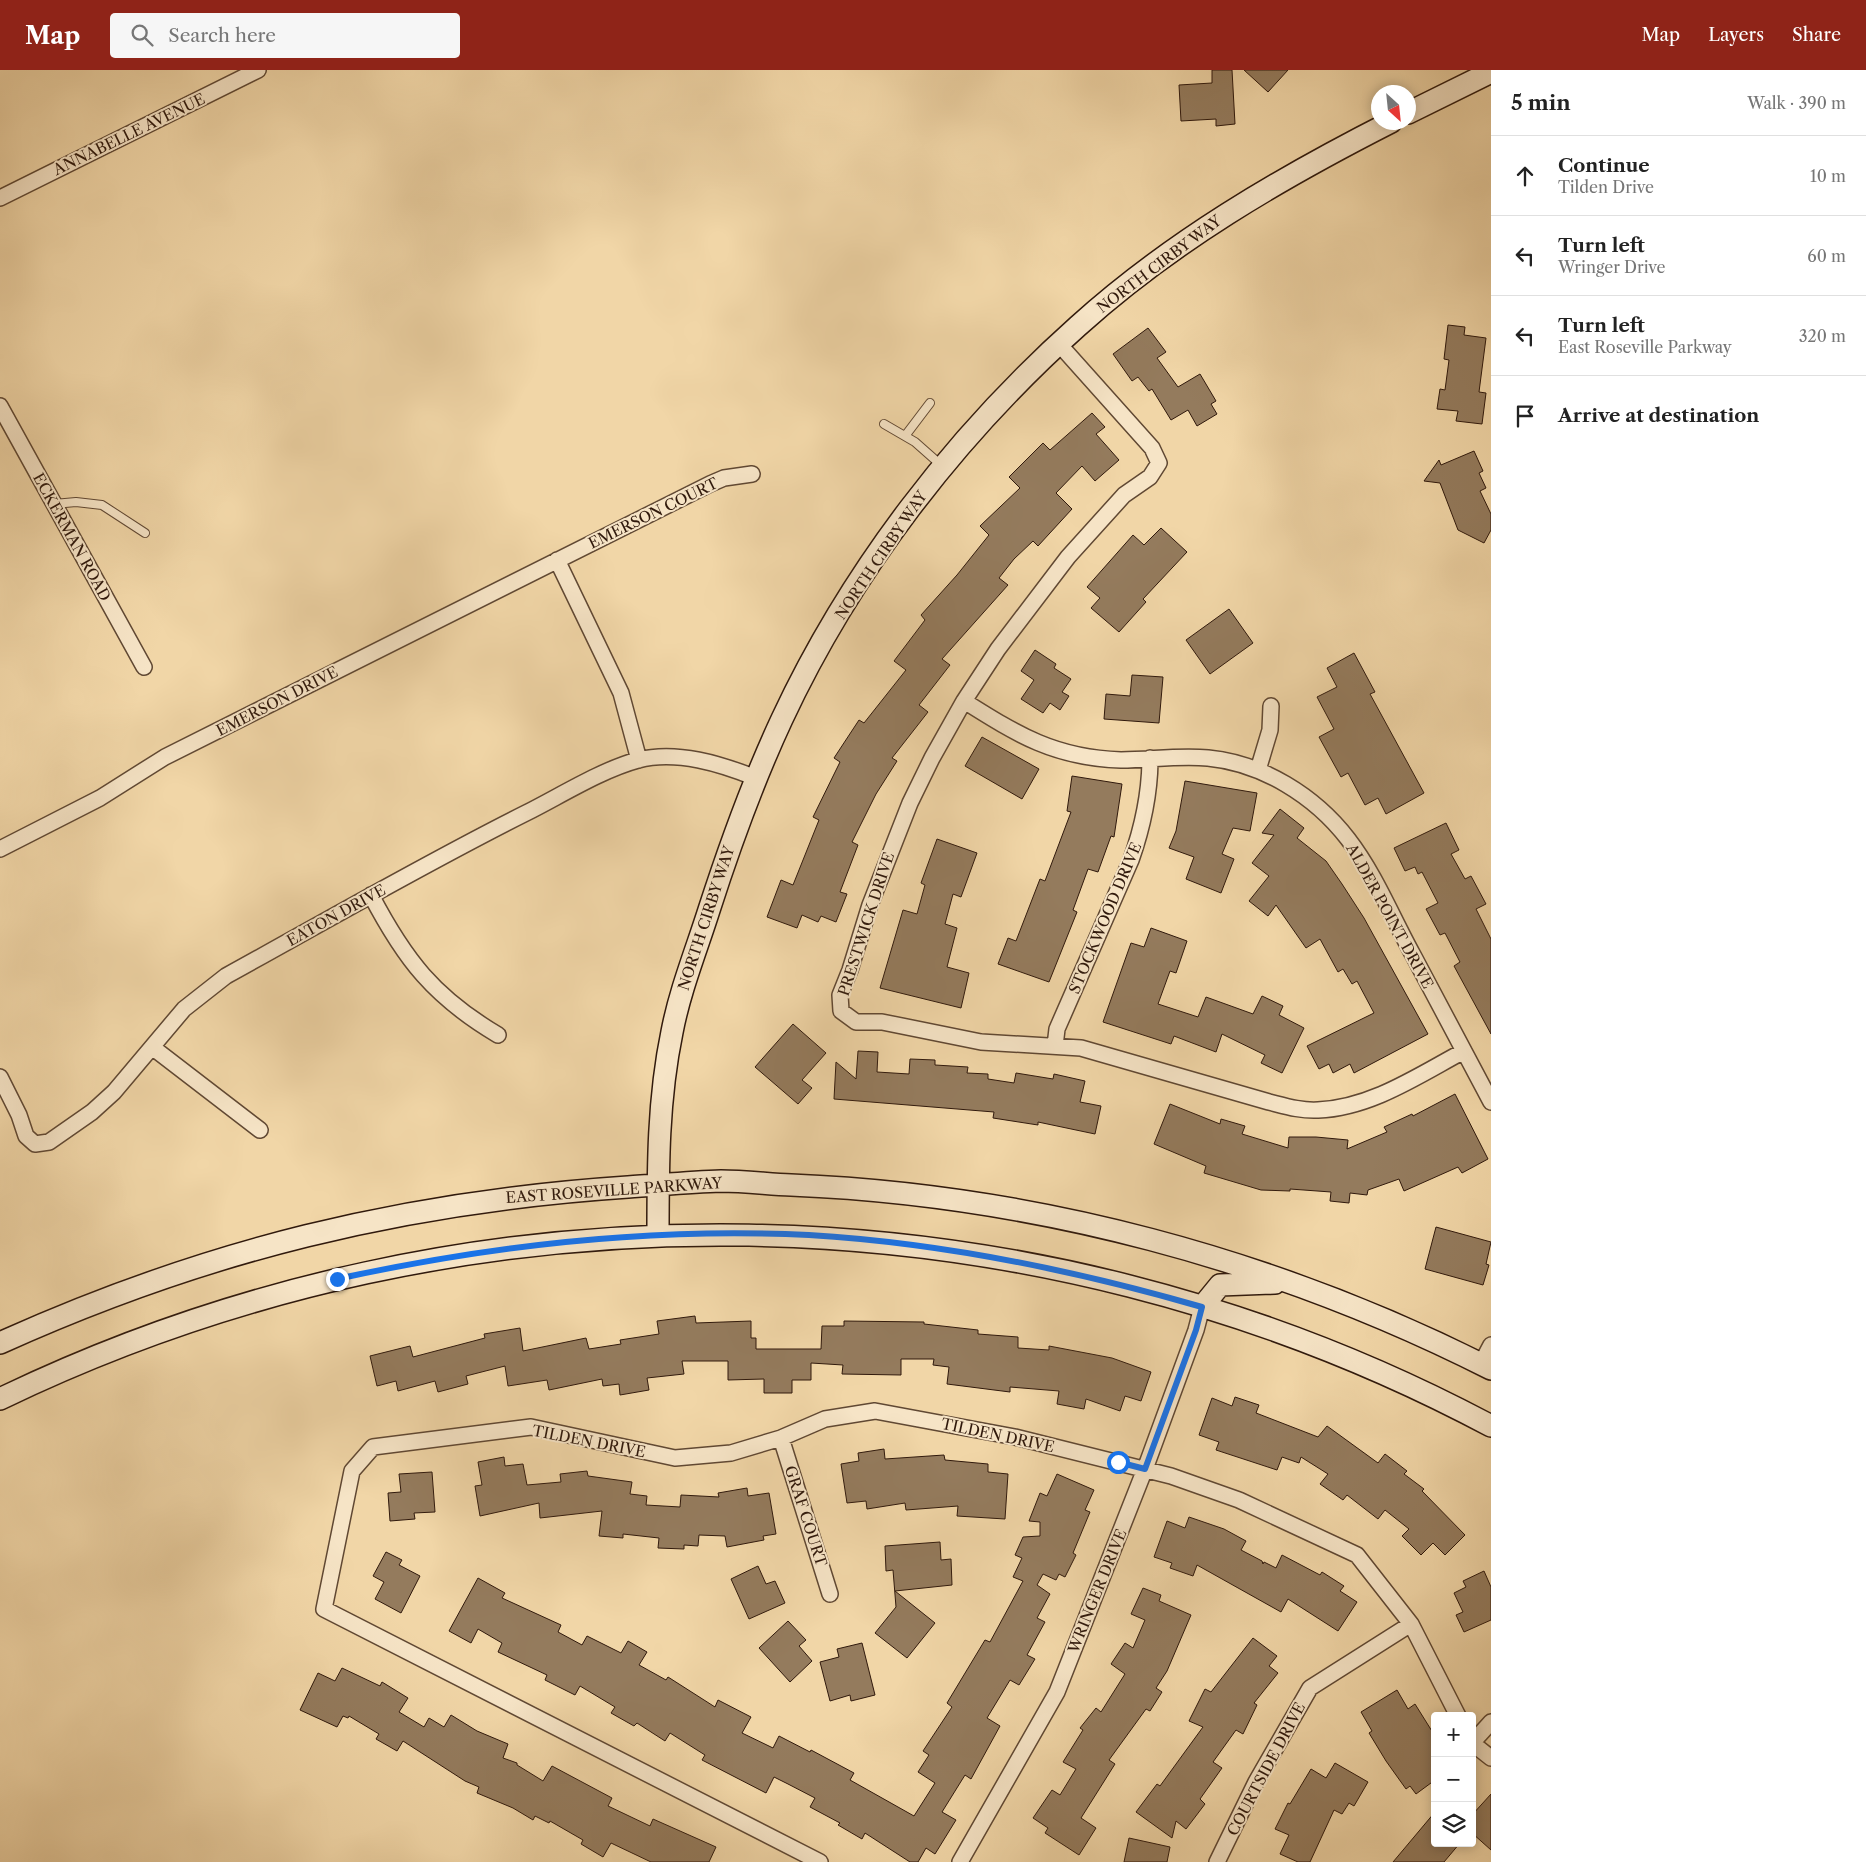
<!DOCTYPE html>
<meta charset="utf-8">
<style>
:root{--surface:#fff;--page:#f6f6f6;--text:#222;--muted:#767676;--line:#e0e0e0;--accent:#8f2418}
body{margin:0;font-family:"Libre Caslon Text",serif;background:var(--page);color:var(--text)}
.controls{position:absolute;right:15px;bottom:15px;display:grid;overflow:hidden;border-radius:5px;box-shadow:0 2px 12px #0003}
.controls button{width:45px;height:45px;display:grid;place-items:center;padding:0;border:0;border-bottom:1px solid var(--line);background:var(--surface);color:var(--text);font:25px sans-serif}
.compass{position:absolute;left:1371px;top:15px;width:45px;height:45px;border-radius:50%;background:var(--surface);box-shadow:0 2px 12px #0003;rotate:153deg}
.stop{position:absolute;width:15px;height:15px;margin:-11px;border:4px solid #1a73e8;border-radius:50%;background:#fff}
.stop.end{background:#1a73e8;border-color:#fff;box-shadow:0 1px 5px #0008}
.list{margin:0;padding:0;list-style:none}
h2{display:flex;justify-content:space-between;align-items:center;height:65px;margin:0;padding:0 20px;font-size:21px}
h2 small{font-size:16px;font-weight:400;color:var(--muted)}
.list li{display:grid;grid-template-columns:32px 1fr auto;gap:15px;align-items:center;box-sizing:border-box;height:80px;padding:0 20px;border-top:1px solid var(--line)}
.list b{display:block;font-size:19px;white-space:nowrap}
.list p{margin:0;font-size:16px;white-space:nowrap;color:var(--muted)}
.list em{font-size:16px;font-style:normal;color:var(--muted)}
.icon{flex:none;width:28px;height:28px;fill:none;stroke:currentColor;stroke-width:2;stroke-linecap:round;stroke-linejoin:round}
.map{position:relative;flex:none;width:1491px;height:1792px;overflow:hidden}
header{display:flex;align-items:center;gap:30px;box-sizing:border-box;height:70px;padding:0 25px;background:var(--accent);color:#fff}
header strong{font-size:24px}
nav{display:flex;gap:28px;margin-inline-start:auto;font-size:18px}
.search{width:350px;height:45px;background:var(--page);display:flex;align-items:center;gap:12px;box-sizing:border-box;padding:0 18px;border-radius:5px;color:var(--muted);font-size:19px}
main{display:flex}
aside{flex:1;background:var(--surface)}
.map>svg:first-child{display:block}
.building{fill:#947b5d;stroke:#30190c}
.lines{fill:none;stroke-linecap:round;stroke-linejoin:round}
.lane-casing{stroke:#604833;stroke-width:10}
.street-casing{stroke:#604833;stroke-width:18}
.secondary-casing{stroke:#30190c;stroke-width:24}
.lane{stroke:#f6e4c6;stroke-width:8}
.street{stroke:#f6e4c6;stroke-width:15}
.secondary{stroke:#f6e4c6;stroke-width:21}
.route{stroke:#1a73e8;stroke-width:6}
.labels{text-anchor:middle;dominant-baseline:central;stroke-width:4;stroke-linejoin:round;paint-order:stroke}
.street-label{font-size:15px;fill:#30190c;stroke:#f6e4c6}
</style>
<header>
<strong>Map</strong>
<div class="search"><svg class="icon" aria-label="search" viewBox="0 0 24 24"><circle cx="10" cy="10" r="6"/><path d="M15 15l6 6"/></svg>Search here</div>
<nav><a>Map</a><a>Layers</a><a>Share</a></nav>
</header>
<main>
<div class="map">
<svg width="1491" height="1792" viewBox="0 0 1491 1792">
<rect width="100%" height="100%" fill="#f1d6a7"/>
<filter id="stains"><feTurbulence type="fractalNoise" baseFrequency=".004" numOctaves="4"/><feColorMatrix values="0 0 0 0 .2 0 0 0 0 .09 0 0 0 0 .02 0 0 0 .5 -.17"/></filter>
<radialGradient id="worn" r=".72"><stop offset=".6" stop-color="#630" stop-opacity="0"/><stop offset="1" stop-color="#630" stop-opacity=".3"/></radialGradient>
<path class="building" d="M1212,0H1232L1235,54L1216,56V49L1181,51L1179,15L1212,13Z
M1244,0H1288L1268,22Z
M1448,255L1465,257L1464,265L1486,268L1479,322L1486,323L1482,354L1456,351L1458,341L1437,339L1440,319L1445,320L1449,290L1444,289Z
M1148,258L1166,282L1157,288L1178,317L1200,304L1216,331L1211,334L1217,344L1197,356L1188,340L1171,350L1152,319L1149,321L1138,307L1132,311L1113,284Z
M1092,343L1105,357L1096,364L1119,390L1095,411L1082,396L1056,423L1072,439L1038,476L1033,471L1014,489L999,508L1008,515L942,589L950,595L919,635L928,642L892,688L897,691L876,724L852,772L858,775L840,822L847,824L836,852L821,846L818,852L802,845L797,858L767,847L781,810L793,815L819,750L813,747L840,692L834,688L859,650L864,653L906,600L894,591L925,550L921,545L957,505L989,465L980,456L1020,418L1009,407L1043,373L1050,380Z
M1474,381L1483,401L1479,403L1486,418L1480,421L1491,444V460L1484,473L1458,460L1440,413L1424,411L1439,390L1441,395Z
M1161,458L1187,482L1143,529L1146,532L1119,562L1091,538L1100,528L1087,517L1133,465L1144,475Z
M1229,539L1253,573L1210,604L1186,570Z
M1035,580L1056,594L1054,598L1071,609L1062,622L1069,626L1060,640L1050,633L1043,643L1021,629L1034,610L1021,601Z
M1354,583L1375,622L1370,624L1424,723L1386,744L1378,728L1365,735L1348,703L1341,707L1319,667L1334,659L1317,627L1337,617L1327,598Z
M1132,605L1163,607L1159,653L1104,649L1106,624L1130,626Z
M982,667L1039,699L1022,729L965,696Z
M1072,706L1122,714L1114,767L1111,766L1098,802L1088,799L1073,840L1077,842L1049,912L998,894L1008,868L1016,871L1040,809L1045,811L1071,742L1067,741Z
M1185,711L1257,723L1250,761L1233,758L1222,784L1234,789L1221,823L1186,809L1194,787L1169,778L1176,761Z
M1280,739L1304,758L1297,768L1326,791L1342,814L1364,848L1428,964L1354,1003L1350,994L1333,1003L1329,994L1319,999L1307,976L1374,943L1357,911L1352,914L1343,899L1338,902L1320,869L1306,878L1276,835L1268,846L1249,831L1269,806L1252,793L1274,765L1262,763Z
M1446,753L1459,780L1451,784L1465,809L1471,806L1486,834L1476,839L1491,869V964L1454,896L1460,892L1445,863L1440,865L1426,839L1438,833L1422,802L1418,804L1415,797L1405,801L1394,778Z
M937,769L977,783L961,827L953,824L945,854L957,858L947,897L969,903L961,938L880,918L903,840L917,844L925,815L921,813Z
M1151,858L1187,871L1176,903L1170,901L1158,934L1198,947L1206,927L1253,944L1262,926L1283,936L1279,945L1304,958L1282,1003L1261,993L1265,985L1222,964L1216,982L1174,966L1171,974L1103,952L1131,873L1144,877Z
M793,954L826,983L802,1010L812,1018L798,1034L755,997Z
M858,981L878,982L877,1002L909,1004L910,989L935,990V995L968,997L967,1003L988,1004V1009L1014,1013L1016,1003L1053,1009L1054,1004L1085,1011L1080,1032L1101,1036L1095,1064L1038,1052V1055L993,1048L994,1042L834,1029L836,992L856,1009Z
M1455,1024L1488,1089L1462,1103L1458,1097L1404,1121L1399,1109L1368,1120L1367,1125L1350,1123L1349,1133L1330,1131L1331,1122L1290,1119V1121L1261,1120L1204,1103L1206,1096L1154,1074L1170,1034L1220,1054L1221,1049L1245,1056L1242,1064L1288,1078L1289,1067H1316L1348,1070L1347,1079L1387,1062L1384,1057L1412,1044L1413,1046Z
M1436,1157L1491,1172L1486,1194L1489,1195L1483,1215L1425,1199Z
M695,1246L696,1253L751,1251V1268H756V1279H821L822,1256H844V1251L924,1252V1254L978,1260V1264L1018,1267V1278L1049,1280V1276L1112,1288L1151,1302L1141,1331L1125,1326L1120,1341L1086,1329L1084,1339L1057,1334L1059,1321L1010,1317V1322L947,1314L949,1297L933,1295L934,1289H901V1305L842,1304L843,1295L811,1293V1310H792V1323H764V1309L728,1310V1291H682L684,1304L647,1308L649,1320L620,1325L619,1314L603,1316L602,1309L549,1320L547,1310L508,1316L505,1296L466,1306L468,1314L438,1322L435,1311L398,1321L396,1311L377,1316L370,1286L410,1276L413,1287L485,1268L484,1264L520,1258L523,1281L586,1268L589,1279L621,1274L620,1270L659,1264L657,1251Z
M1235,1327L1259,1335L1256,1343L1318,1367L1327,1356L1378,1393L1385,1384L1407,1401L1404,1404L1424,1419L1422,1421L1465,1465L1445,1485L1433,1473L1421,1485L1402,1466L1409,1459L1385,1440L1378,1449L1347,1425L1343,1430L1320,1414L1328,1404L1301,1387L1299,1393L1282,1387L1277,1400L1216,1380L1219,1372L1199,1365L1212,1328L1232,1336Z
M884,1379L885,1389L944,1385L945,1390L988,1394V1402L1008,1404L1005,1449L957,1446L958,1436L906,1440L905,1433L867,1439L866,1431L847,1433L841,1394L859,1391L858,1383Z
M504,1387L505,1396L523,1394L527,1415L561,1412L560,1404L587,1401L588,1406L632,1412L630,1424L647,1426L646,1435L680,1437L681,1425L719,1427L718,1423L747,1418L748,1426L769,1423L776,1464L763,1466L764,1470L727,1477L725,1466L699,1465L698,1476L684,1475V1479L658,1478L659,1468L623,1464V1468L599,1466L602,1441L540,1448L539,1433L480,1446L475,1416L482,1415L478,1392Z
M432,1402L435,1442L414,1443L415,1449L390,1451L388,1423L401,1422L399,1404Z
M1057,1404L1094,1420L1085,1440L1090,1442L1073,1483L1076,1485L1065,1507L1059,1504L1056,1510L1043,1504L1037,1515L1050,1524L1037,1548L1045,1552L1027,1585L1035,1589L1019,1615L1010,1610L987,1648L1000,1656L971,1709L965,1705L942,1742L956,1750L935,1784L926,1778L918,1792H910L865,1763L862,1769L838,1755L840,1753L810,1737L815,1728L788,1714L774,1707L766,1723L702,1690L705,1685L670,1663L665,1671L637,1653L634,1656L611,1643L615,1637L580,1616L575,1625L545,1610L547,1605L498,1582L502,1573L478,1559L471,1573L449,1561L478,1508L505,1523L502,1528L561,1555L558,1562L582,1575L587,1566L621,1583L628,1571L647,1582L639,1595L666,1610L668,1607L715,1637L718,1630L751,1647L742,1663L773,1678L779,1666L810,1682L811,1680L854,1703L850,1710L914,1746L935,1713L918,1702L929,1685L923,1681L952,1637L947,1633L985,1570L990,1572L1023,1511L1013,1507L1022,1488L1015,1485L1023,1467L1040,1466V1452L1029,1451L1040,1423L1047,1426Z
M1189,1447L1224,1459L1246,1471L1241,1480L1262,1491L1263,1494L1264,1492L1276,1498L1282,1485L1320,1505L1322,1502L1344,1516L1340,1521L1357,1532L1338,1561L1288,1529L1281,1542L1197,1495L1193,1506L1170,1498L1172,1493L1154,1487L1167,1451L1185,1458Z
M940,1472L941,1490L951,1489L952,1515L895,1521L935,1553L907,1588L875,1563L896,1537L893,1500L886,1501L885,1476Z
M386,1482L402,1490L399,1495L420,1506L401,1543L375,1529L384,1512L373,1506Z
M758,1496L766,1514L775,1511L785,1533L749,1549L731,1509Z
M1484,1501L1491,1517V1550L1464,1562L1456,1545L1463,1542L1454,1523L1466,1517L1463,1511Z
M1143,1518L1161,1525L1159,1531L1191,1545L1167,1601L1156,1618L1162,1622L1150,1641L1146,1639L1109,1690L1115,1694L1081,1748L1096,1758L1079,1785L1045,1763L1048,1758L1033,1748L1052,1720L1060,1725L1076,1699L1063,1692L1083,1660L1080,1658L1096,1638L1101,1642L1125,1604L1111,1594L1125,1573L1133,1578L1145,1550L1131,1544Z
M788,1551L806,1570L799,1576L812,1591L790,1612L759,1578Z
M1253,1568L1277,1586L1269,1596L1278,1603L1254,1633L1257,1635L1243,1664L1236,1660L1213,1692L1222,1698L1200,1729L1205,1734L1186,1759L1176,1751L1172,1768L1136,1742L1157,1714L1160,1716L1203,1657L1189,1651L1205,1619L1211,1622Z
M862,1573L875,1625L851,1631L850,1625L830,1631L820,1592L839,1587L837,1579Z
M342,1598L380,1616L382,1612L408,1628L399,1642L424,1657L429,1648L444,1657L451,1645L477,1661L508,1674L503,1688L517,1693V1695L543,1711L552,1696L612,1728L608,1736L650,1756L653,1749L716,1777L709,1792H651L611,1773L603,1787L581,1774L583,1770L550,1751L549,1753L535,1746L533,1750L513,1738L477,1723L479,1717L465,1711L403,1671L397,1681L376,1669L379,1664L349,1646L348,1648L343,1646L337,1657L300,1640L318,1603L335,1611Z
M1397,1620L1408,1639L1415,1634L1435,1666V1710L1416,1724L1410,1716L1406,1719L1386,1691L1369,1663L1372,1661L1361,1642Z
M1335,1693L1368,1712L1354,1736L1349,1733L1342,1744L1334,1740L1310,1792H1298L1280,1784L1289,1765L1275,1759L1288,1733L1290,1734L1311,1699L1326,1708Z
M1491,1724V1780L1472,1763V1745Z
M1435,1742V1773H1460L1444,1792H1393Z
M1129,1768L1170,1777L1167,1792H1124Z"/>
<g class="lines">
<g class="lane-casing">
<path id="lane" d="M884,354L915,372L941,395
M905,366L930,333
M54,434L76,432L102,435L145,463"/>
</g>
<g class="street-casing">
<path id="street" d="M0,128L258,0
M1059,274L1152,378L1159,393L1150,407L1124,425L1068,487L998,579L964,631L932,688L910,733L870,835L850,900L840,925L841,941L856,952H882L981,972L1081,978L1269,1032C1285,1036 1301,1041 1318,1040C1371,1038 1419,1005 1464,981
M0,336L144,597
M557,490L621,623L639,690
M964,631C1018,665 1055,688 1121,690C1150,690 1179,685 1208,688C1262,693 1315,726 1348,769C1375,804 1392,847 1413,885C1439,934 1465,983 1491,1032
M1258,700L1270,660L1271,636
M0,779L100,728L165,687L710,414L724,408L752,404
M371,825C405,890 434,927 498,965
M1055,976L1057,959L1131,790C1143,756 1150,724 1150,688
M152,977L260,1060
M0,1007L19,1045L26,1066L35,1074L49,1072L92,1042L114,1022L184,939L226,906C326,851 424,794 526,743C560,726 601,700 638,690C677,680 721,694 756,708
M1481,1294L1491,1275
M781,1368L830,1524
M1472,1673L1491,1652
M1472,1673L1491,1688
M820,1792L324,1539L352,1401L373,1377L531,1357L675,1388L731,1383L781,1368L825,1349L875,1341L1015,1367L1171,1406L1239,1430L1357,1485L1411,1554
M960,1792L1057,1622L1145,1399L1196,1260L1202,1237
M1217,1792L1256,1712L1310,1618L1411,1554L1458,1646"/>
</g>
<g class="secondary-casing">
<path id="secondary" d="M1408,43L1491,2
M658,1166C658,1097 658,1029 672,962C680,920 696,881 709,840C730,775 753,711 782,649C851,501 956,365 1078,256C1171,172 1279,109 1391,52
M1202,1237L1220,1215L1275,1213
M0,1273C206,1180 403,1132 628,1117C659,1115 690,1112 721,1111C744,1111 768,1114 791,1115C1034,1125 1274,1189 1491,1299
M0,1329C470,1102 1030,1110 1491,1356"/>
</g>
<use href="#lane" class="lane"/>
<use href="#street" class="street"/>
<use href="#secondary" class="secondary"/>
</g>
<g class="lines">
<path class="route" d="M337,1209C492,1175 650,1157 809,1165C943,1173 1074,1200 1202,1237L1196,1260L1145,1399L1118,1392"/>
</g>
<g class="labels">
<g class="street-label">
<text transform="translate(129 64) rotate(-26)">ANNABELLE AVENUE</text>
<text transform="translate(1159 194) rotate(-37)">NORTH CIRBY WAY</text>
<text transform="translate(653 443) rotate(-26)">EMERSON COURT</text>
<text transform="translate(72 467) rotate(61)">ECKERMAN ROAD</text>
<text transform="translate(881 485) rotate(-56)">NORTH CIRBY WAY</text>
<text transform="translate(277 631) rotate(-27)">EMERSON DRIVE</text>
<text transform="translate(336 845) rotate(-29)">EATON DRIVE</text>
<text transform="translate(1390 846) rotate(61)">ALDER POINT DRIVE</text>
<text transform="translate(706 848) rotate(-72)">NORTH CIRBY WAY</text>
<text transform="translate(1105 848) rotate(-67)">STOCKWOOD DRIVE</text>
<text transform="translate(866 854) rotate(-72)">PRESTWICK DRIVE</text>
<text transform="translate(614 1120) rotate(-4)">EAST ROSEVILLE PARKWAY</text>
<text transform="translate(998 1365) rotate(12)">TILDEN DRIVE</text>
<text transform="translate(589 1371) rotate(11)">TILDEN DRIVE</text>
<text transform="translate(806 1446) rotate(72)">GRAF COURT</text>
<text transform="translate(1097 1521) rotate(-68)">WRINGER DRIVE</text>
<text transform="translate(1266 1699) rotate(-62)">COURTSIDE DRIVE</text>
</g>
</g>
<rect width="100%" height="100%" filter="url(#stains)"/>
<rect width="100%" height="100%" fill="url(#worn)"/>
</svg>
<div class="controls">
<button>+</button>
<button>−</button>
<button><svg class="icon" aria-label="layers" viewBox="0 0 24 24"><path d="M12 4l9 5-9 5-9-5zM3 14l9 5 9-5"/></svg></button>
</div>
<svg class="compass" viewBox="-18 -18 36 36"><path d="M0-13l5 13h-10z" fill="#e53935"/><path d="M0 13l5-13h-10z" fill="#767676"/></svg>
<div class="stop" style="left:1118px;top:1392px"></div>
<div class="stop end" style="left:337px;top:1209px"></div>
</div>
<aside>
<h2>5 min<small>Walk · 390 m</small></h2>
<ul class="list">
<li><svg class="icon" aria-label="ahead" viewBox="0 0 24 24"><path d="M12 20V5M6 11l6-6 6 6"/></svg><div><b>Continue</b><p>Tilden Drive</p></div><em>10 m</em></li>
<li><svg class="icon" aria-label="left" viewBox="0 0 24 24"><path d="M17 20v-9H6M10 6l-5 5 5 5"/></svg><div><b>Turn left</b><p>Wringer Drive</p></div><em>60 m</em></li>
<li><svg class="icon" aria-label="left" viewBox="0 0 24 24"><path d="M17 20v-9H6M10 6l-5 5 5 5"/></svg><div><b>Turn left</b><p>East Roseville Parkway</p></div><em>320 m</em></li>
<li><svg class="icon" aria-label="arrive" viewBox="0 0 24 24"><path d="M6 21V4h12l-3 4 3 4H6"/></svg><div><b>Arrive at destination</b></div></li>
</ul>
</aside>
</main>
